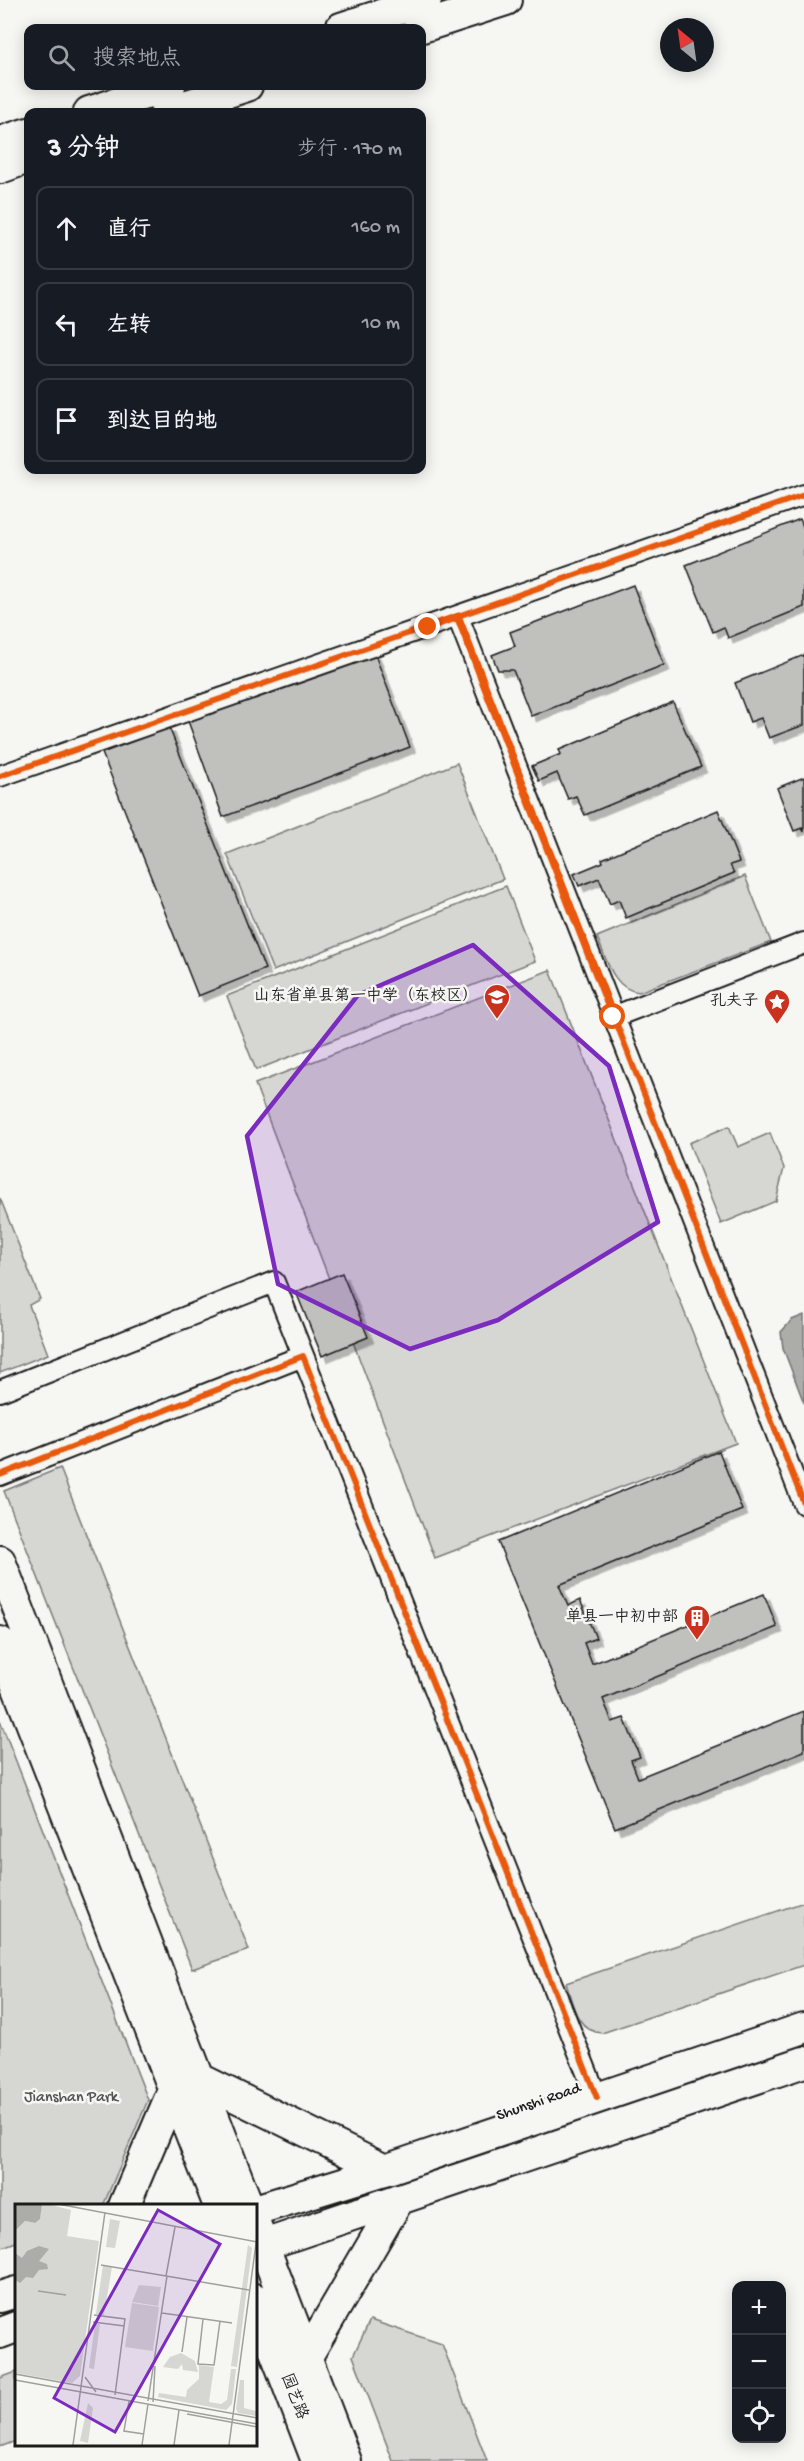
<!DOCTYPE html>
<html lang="zh">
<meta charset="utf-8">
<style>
:root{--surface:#171b24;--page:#242831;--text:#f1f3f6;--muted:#9ea1a6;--line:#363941}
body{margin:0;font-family:"Gochi Hand","LXGW WenKai TC",sans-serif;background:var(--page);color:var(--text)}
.controls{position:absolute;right:18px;bottom:18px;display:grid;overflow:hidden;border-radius:12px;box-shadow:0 3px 15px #0003}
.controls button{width:54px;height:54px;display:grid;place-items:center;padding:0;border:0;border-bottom:2px solid var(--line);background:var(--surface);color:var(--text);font:30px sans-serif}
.compass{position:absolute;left:660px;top:18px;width:54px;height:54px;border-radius:50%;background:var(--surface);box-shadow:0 3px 15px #0003;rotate:331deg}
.stop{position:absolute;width:18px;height:18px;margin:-14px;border:4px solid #ea580c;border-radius:50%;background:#fff}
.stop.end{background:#ea580c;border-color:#fff;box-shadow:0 2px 6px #0008}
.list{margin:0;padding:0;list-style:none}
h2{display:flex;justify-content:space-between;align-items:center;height:78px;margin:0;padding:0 24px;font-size:26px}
h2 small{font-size:20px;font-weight:400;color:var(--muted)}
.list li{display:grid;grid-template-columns:39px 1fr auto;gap:18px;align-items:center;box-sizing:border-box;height:84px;margin:0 12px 12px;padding:0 12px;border:2px solid var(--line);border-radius:12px}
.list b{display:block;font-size:22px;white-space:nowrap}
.list em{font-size:20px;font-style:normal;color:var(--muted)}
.icon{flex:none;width:33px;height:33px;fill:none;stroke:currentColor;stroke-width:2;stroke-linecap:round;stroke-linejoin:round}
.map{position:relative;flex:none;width:804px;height:2461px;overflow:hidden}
.search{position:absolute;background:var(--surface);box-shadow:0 3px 15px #0003;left:24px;top:24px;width:402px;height:66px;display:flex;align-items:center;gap:15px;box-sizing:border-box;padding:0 21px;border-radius:12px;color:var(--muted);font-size:22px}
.panel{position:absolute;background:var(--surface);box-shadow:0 3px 15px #0003;left:24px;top:108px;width:402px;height:366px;border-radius:12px}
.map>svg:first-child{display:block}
.green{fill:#d6d6d2;stroke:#797977;stroke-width:1.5}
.water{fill:#acaca9;stroke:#727271;stroke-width:1.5}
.building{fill:#c0c0bd;stroke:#1c1c1c;stroke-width:1.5;filter:url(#shadow)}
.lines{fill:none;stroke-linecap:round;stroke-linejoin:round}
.street-casing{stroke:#1c1c1c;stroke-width:24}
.primary-casing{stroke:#1c1c1c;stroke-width:34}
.street{stroke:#f6f6f2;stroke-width:20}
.primary{stroke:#f6f6f2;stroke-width:30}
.cycleway-casing{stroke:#f6f6f2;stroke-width:10}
.cycleway{stroke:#e8590c;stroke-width:6}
.route{stroke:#ea580c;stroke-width:8}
.marked{fill:#7b2cbf;fill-opacity:0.2;stroke:#7b2cbf;stroke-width:4.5;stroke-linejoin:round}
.labels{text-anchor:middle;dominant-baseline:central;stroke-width:5;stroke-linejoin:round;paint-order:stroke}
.poi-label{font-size:16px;fill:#1c1c1c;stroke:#f6f6f2;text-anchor:end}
.park-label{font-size:16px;fill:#545453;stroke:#f6f6f2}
.street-label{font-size:16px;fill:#1c1c1c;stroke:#f6f6f2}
.inset-road{fill:none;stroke:#9f9f9c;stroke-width:1.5}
.view{fill:#7b2cbf;fill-opacity:0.15;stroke:#7b2cbf;stroke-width:3}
.inset-edge{fill:none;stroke:#1c1c1c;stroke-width:3}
</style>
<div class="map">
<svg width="804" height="2461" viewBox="0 0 804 2461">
<defs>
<filter id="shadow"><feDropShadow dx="5.5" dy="5.5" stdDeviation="0" flood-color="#0004"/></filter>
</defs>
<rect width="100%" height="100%" fill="#f6f6f2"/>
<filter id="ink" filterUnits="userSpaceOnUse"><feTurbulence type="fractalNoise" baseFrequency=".0167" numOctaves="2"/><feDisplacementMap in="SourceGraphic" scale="12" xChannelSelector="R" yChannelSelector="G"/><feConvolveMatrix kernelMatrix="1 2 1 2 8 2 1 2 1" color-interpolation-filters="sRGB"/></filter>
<g filter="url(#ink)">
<path class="green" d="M457,763L503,879L273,971L227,854Z
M745,876L771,942L639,992C613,990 606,958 597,937Z
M506,886L535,961L256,1070L227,996Z
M550,970L736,1443L435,1558L255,1084Z
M729,1126L738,1147L770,1133L784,1168L776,1201L721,1224L689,1143Z
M0,1198L40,1299L29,1305L48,1354L0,1373Z
M60,1468L249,1950L192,1969L4,1491Z
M0,1720L148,2100L103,2206H16V2242L0,2248Z
M804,1902V1965L602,2033C576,2031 573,2004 566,1983Z
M370,2320L442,2344L487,2461H393L353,2356Z
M16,2372V2441L0,2447V2378Z"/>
<path class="water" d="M804,1315V1403L783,1348L781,1332L792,1320Z"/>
<path class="building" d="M800,519L804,529V607L728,638L724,627L713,632L686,565Z
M633,585L664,665L531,716L513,670H498L492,655L515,646L510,632Z
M374,652L410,747L223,817L188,721Z
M804,655V725L769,738L761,718L750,722L735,683Z
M673,702L701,767L585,815L576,796L568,799L557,773L539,781L532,766L561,754L559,750Z
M169,727L265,969L198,996L102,753Z
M804,777V832L802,828L794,831L777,788Z
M718,810L739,862L730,865L734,873L626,918L619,900L610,904L599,878L579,886L574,874L603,862L602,859Z
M342,1273L368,1337L322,1356L296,1292Z
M719,1451L742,1510L559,1585L568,1606L580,1600L596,1638L584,1643L592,1664L764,1594L777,1627L603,1699L612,1722L624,1718L640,1757L631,1760L638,1778L804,1711V1751L615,1828L498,1542Z"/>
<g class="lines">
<g class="street-casing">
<path id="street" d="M458,617L804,1504
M0,776L804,495
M613,1017L804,943
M0,1391L274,1282L308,1368
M0,1475L303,1356L597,2098"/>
</g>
<g class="primary-casing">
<path id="primary" d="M341,28L426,0
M419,28L506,0
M89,112L170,86
M166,112L247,86
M0,142L28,133
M0,168L28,158
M0,1561L248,2206
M0,1642L219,2206
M198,2078L385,2170
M124,2206L174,2088
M255,2210L385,2170L804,2028
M256,2226L346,2461
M255,2248L804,2062
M0,2297L16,2292
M255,2299L317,2461
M0,2333L16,2327
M306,2358L399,2199"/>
</g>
<use href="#street" class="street"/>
<use href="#primary" class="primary"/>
<g class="cycleway-casing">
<path id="cycleway" d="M458,617L804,1504
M0,776L804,495
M0,1475L303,1356L597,2098"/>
</g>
<use href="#cycleway" class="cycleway"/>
</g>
</g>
<g class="lines" filter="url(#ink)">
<path class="route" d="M428,627L458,617L613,1017"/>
</g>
<path class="marked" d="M473,945L609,1066L658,1222L498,1320L410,1349L278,1284L247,1136L358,995Z"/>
<defs>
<g id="school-pin" transform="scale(1.35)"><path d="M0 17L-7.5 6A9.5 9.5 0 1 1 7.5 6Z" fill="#c8321e" stroke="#f6f6f2"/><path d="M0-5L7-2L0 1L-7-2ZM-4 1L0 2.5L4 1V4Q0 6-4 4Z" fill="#fff"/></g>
<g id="sight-pin" transform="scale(1.35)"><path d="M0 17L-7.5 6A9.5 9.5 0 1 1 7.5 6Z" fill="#c8321e" stroke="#f6f6f2"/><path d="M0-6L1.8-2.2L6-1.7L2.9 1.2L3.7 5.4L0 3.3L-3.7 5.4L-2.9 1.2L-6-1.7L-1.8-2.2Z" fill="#fff"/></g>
<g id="building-pin" transform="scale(1.35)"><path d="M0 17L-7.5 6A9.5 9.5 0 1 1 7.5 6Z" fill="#c8321e" stroke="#f6f6f2"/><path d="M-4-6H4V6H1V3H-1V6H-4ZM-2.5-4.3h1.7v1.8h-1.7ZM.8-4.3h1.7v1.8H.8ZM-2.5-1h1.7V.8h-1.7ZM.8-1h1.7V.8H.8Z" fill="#fff"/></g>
</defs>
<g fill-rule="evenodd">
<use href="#school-pin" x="497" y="997"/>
<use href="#sight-pin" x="777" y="1002"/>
<use href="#building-pin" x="697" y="1618"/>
</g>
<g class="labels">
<g class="poi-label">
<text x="478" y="997">山东省单县第一中学（东校区）</text>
<text x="758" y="1002">孔夫子</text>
<text x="678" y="1618">单县一中初中部</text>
</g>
<g class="park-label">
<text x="71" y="2098">Jianshan Park</text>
</g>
<g class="street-label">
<text transform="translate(539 2103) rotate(-19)">Shunshi Road</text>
<text transform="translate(293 2397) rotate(69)">园艺路</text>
</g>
</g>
<g transform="translate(15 2204)">
<rect width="242" height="242" fill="#f6f6f2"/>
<path d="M32,0L56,6L52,32L84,37L65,172L57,179L0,169V27L10,17L20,19L25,14L26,2ZM95,15L105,17L100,44L91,43ZM233,41L237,44L222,163L216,162ZM88,61L97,63L89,111L81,110ZM124,81L146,83L143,102L117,98ZM117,99L144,103L138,147L110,143ZM80,120H85L79,165L74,164ZM166,149L180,157L183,168L168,166L167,160L163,165L148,163L155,153ZM184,161L199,163L194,198L206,200L212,196L216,165H221L217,200L211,206L143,193L144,189L171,193L172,186L184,175ZM225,176H229V204L241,207V212L223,209L221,205ZM73,199L78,204L73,239L65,237Z" fill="#d6d6d2"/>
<path d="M0,0H27L25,15L20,19L10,17L0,27ZM24,42L34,45L24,57L32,60L33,65L24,66L18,74L11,73L5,79L0,76V49L7,54L12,47Z" fill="#acaca9"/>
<path class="inset-road" d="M43,0L242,38M86,61L234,86M151,72L160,23M23,87L51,91M147,109L217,119M79,111L110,115L109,122M188,115L183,160L199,161L205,117M78,118L109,122L100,191M167,148L172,113M0,170L242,214M70,173L81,188M0,176L242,220M114,197L109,227L129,230M133,197L152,72M138,198L140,162M172,210L242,223M58,241L90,8M127,241L133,200M159,241L164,206M214,241L242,32"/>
<path class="view" d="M143,6L205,40L100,228L39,194Z"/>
<rect width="242" height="242" class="inset-edge"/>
</g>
</svg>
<div class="controls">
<button>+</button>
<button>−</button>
<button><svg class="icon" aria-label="locate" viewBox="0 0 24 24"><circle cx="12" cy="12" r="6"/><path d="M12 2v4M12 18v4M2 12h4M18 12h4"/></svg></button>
</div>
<svg class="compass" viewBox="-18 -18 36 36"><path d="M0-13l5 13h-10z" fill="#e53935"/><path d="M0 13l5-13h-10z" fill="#9ea1a6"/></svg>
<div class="stop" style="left:613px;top:1017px"></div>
<div class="stop end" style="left:428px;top:627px"></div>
<div class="search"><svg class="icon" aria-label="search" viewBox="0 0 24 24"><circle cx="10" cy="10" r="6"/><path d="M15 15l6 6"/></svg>搜索地点</div>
<section class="panel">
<h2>3 分钟<small>步行 · 170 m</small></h2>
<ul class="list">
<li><svg class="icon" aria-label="ahead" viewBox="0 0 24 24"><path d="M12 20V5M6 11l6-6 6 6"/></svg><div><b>直行</b></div><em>160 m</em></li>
<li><svg class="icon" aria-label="left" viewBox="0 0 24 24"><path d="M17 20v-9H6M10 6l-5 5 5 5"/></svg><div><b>左转</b></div><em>10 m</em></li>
<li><svg class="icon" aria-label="arrive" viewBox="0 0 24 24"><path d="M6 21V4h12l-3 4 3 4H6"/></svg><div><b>到达目的地</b></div></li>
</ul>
</section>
</div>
